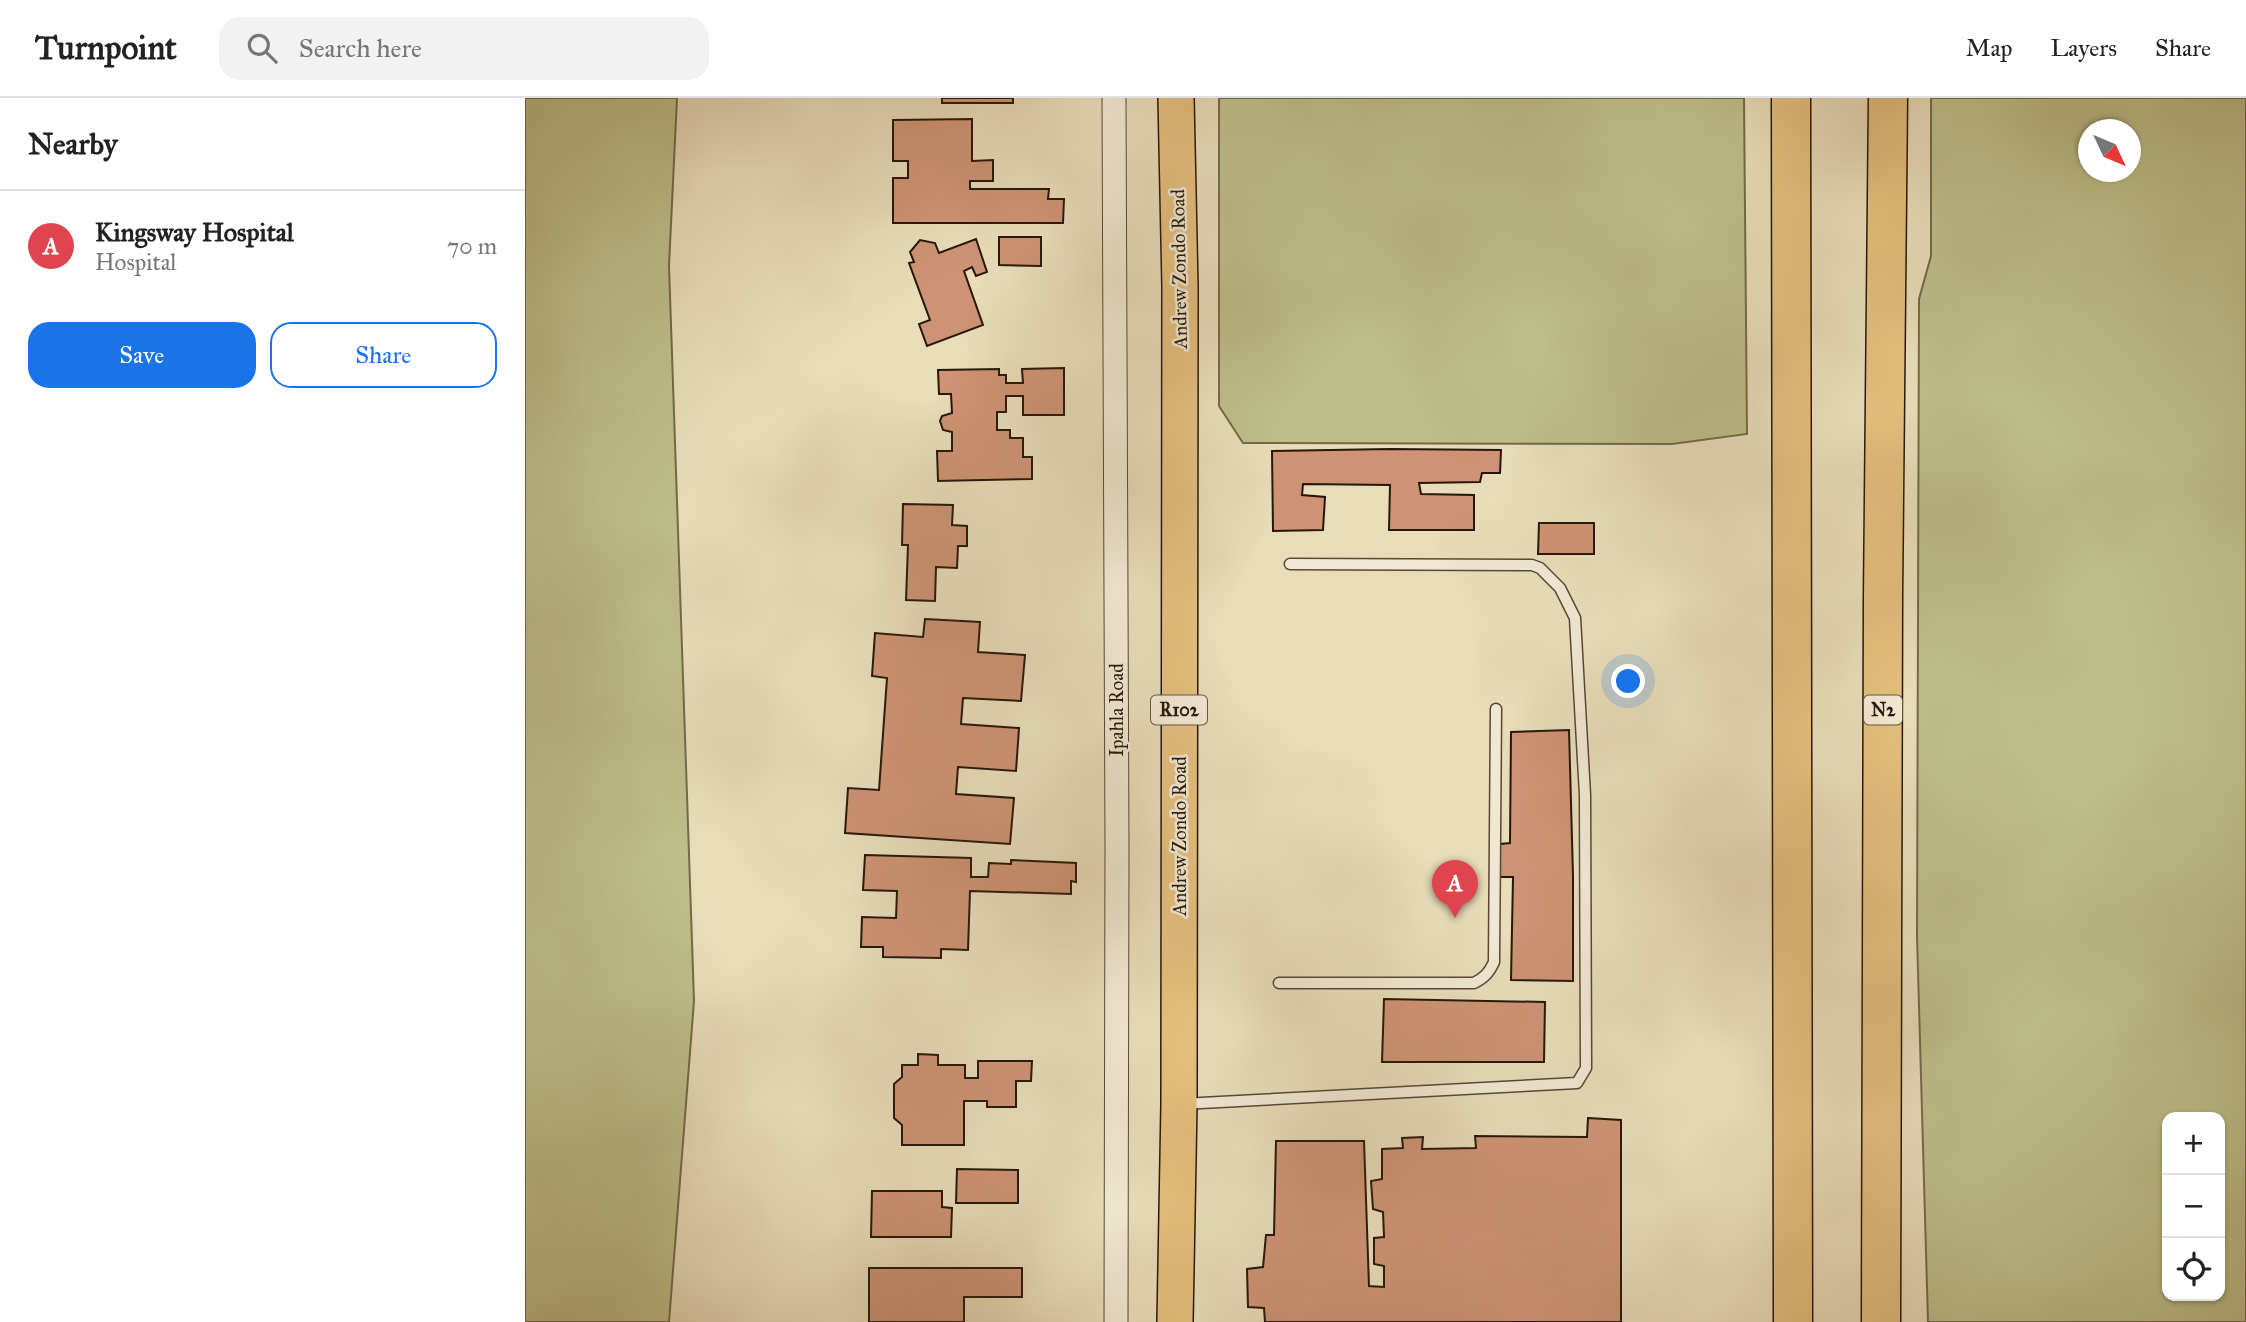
<!DOCTYPE html>
<meta charset="utf-8">
<style>
:root{--surface:#fff;--page:#f2f2f2;--text:#222;--muted:#767676;--line:#e0e0e0;--accent:#1a73e8}
body{margin:0;font-family:"IM FELL Great Primer",serif;background:var(--page);color:var(--text)}
.controls{position:absolute;right:21px;bottom:21px;display:grid;overflow:hidden;border-radius:14px;box-shadow:0 2px 5px #0004}
.controls button{width:63px;height:63px;display:grid;place-items:center;padding:0;border:0;border-bottom:2px solid var(--line);background:var(--surface);color:var(--text);font:35px sans-serif}
.compass{position:absolute;left:1553px;top:21px;width:63px;height:63px;border-radius:50%;background:var(--surface);box-shadow:0 2px 5px #0004;rotate:134deg}
.you{position:absolute;left:1104px;top:584px;width:24px;height:24px;margin:-18px;border:5px solid #fff;border-radius:50%;background:#1a73e8;box-shadow:0 0 0 10px #1a73e833}
.badge{display:grid;place-items:center;width:46px;height:46px;border-radius:50%;background:var(--accent);color:#fff;font-size:23px;font-weight:700}
.pin{position:absolute;translate:-50% -58px;filter:drop-shadow(0 2px 4px #0008)}
.pin::after{content:'';position:absolute;top:37px;width:24px;height:21px;background:inherit;clip-path:polygon(0 0,100% 0,50% 100%)}
.list{margin:0;padding:0;list-style:none}
h2{display:flex;justify-content:space-between;align-items:center;height:91px;margin:0;padding:0 28px;font-size:30px}
h2 small{font-size:23px;font-weight:400;color:var(--muted)}
.list li{display:grid;grid-template-columns:46px 1fr auto;gap:21px;align-items:center;box-sizing:border-box;height:112px;padding:0 28px;border-top:2px solid var(--line)}
.list b{display:block;font-size:26px;white-space:nowrap}
.list p{margin:0;font-size:23px;white-space:nowrap;color:var(--muted)}
.list em{font-size:23px;font-style:normal;color:var(--muted)}
.actions{display:flex;gap:14px;padding:21px 28px}
.actions a{flex:1;padding:16px 0;border:2px solid var(--accent);border-radius:21px;text-align:center;font-size:24px;color:var(--accent)}
.actions .main{background:var(--accent);color:#fff}
.icon{flex:none;width:38px;height:38px;fill:none;stroke:currentColor;stroke-width:2;stroke-linecap:round;stroke-linejoin:round}
.map{position:relative;flex:none;width:1721px;height:1224px;overflow:hidden}
header{display:flex;align-items:center;gap:42px;box-sizing:border-box;height:98px;padding:0 35px;background:var(--surface);border-bottom:2px solid var(--line)}
header strong{font-size:33px}
nav{display:flex;gap:38px;margin-inline-start:auto;font-size:24px}
.search{width:490px;height:63px;background:var(--page);display:flex;align-items:center;gap:18px;box-sizing:border-box;padding:0 24px;border-radius:21px;color:var(--muted);font-size:26px}
main{display:flex}
aside{flex:1;background:var(--surface)}
.map>svg:first-child{display:block}
.green{fill:#bdbe8a;stroke:#726a4a;stroke-width:2;fill-rule:evenodd}
.building{fill:#cd9374;stroke:#27170a;stroke-width:2}
.lines{fill:none;stroke-linecap:round;stroke-linejoin:round}
.service-casing{stroke:#574836;stroke-width:13}
.minor-casing{stroke:#574836;stroke-width:25}
.primary-casing{stroke:#27170a;stroke-width:38}
.motorway-casing{stroke:#27170a;stroke-width:41}
.service{stroke:#f0e8d2;stroke-width:10}
.minor{stroke:#f0e8d2;stroke-width:23}
.primary{stroke:#e4be7c;stroke-width:35}
.motorway{stroke:#e4be7c;stroke-width:38}
.labels{text-anchor:middle;dominant-baseline:central;stroke-width:5;stroke-linejoin:round;paint-order:stroke}
.shield{fill:#f0e8d2;stroke:#635646;stroke-width:2}
.shield-label{font-size:18px;font-weight:bold;fill:#27170a}
.street-label{font-size:19px;fill:#27170a;stroke:#f0e8d2}
</style>
<header>
<strong>Turnpoint</strong>
<div class="search"><svg class="icon" aria-label="search" viewBox="0 0 24 24"><circle cx="10" cy="10" r="6"/><path d="M15 15l6 6"/></svg>Search here</div>
<nav><a>Map</a><a>Layers</a><a>Share</a></nav>
</header>
<main>
<aside>
<h2>Nearby<small></small></h2>
<ul class="list">
<li><span class="badge" style="background:#e0444e">A</span><div><b>Kingsway Hospital</b><p>Hospital</p></div><em>70 m</em></li>
</ul>
<div class="actions"><a class="main">Save</a><a>Share</a></div>
</aside>
<div class="map">
<svg width="1721" height="1224" viewBox="0 0 1721 1224">
<rect width="100%" height="100%" fill="#e8dcb9"/>
<filter id="stains"><feTurbulence type="fractalNoise" baseFrequency=".00286" numOctaves="4"/><feColorMatrix values="0 0 0 0 .2 0 0 0 0 .09 0 0 0 0 .02 0 0 0 .5 -.17"/></filter>
<radialGradient id="worn" r=".72"><stop offset=".6" stop-color="#630" stop-opacity="0"/><stop offset="1" stop-color="#630" stop-opacity=".3"/></radialGradient>
<path class="green" d="M0,0H152L144,168L169,903L144,1224H0Z
M694,0H1219L1222,336L1147,346L718,345L694,308Z
M1406,0H1721V1224H1403L1392,838L1394,201L1406,158ZM1563,32H1605V74H1563ZM1642,1019H1695V1198H1642Z"/>
<path class="building" d="M417,0H488V5H417Z
M447,21V63L468,62V83H445V91H524L523,101H539L538,125H368V80H383V63H368V22Z
M474,139H516V168L474,167Z
M451,141L462,174L451,178L447,169L439,173L458,227L402,248L394,226L405,222L384,165L389,164L385,154L395,142L410,145L414,155Z
M539,270V317H498V298H481V314H472V332H485V340H498V359H507V381L413,383L412,353H427V334L418,332L415,323L417,318L427,315L426,296H414L413,272L474,271V277H481V285H498L497,271Z
M865,351L976,352L975,375H957L955,384L894,385L896,396L949,397V432H864L865,387L778,386L777,397L800,399L798,432L748,433L747,353Z
M378,406L428,407L427,427L442,428V448H433L432,470L411,469L410,503L381,502L383,447H377Z
M1014,425H1069V456H1013Z
M400,521L455,524L453,554L500,557L496,603L438,600L436,626L494,630L491,673L433,669L431,696L489,700L485,746L320,735L323,690L354,692L362,580L347,578L350,535L398,539Z
M1044,632L1048,778V883L986,882L988,779H975V746L985,745L986,634Z
M340,757L446,760V779H463L464,765L486,766V762L551,765V784L546,783V796L445,793L443,852L416,851V860L358,859V849H336L337,819L371,820L372,793L338,792Z
M859,901L1020,904L1019,964H857Z
M393,956L413,957V967H440V980H453V963H507L506,983H491V1009H462V1003H439V1047H377V1027L369,1020V986L377,979V967H393Z
M1063,1020L1096,1022V1224H740L739,1210L723,1209L722,1171L738,1169L741,1137H749L751,1043H839L844,1188L859,1189V1168L849,1166V1140L859,1139L858,1114L848,1111L846,1083L857,1081V1051L878,1050L877,1040L898,1039L897,1051L951,1050L950,1038L1062,1039Z
M432,1071L493,1072V1105H431Z
M347,1093H417V1109L427,1110L426,1139H346Z
M344,1170H497V1199H439V1224H344Z"/>
<g class="lines">
<g class="service-casing">
<path id="service" d="M754,885H949C959,880 964,875 969,864L971,611
M657,1006L1052,985L1061,970L1060,697L1050,520L1035,490L1015,470L1007,467L765,466"/>
</g>
<g class="minor-casing">
<path id="minor" d="M589,0L592,749L591,1224"/>
</g>
<g class="primary-casing">
<path id="primary" d="M650,1224L654,1006L655,189L651,0"/>
</g>
<g class="motorway-casing">
<path id="motorway" d="M1266,0L1268,1224
M1356,1224L1358,499L1363,0"/>
</g>
<use href="#service" class="service"/>
<use href="#minor" class="minor"/>
<use href="#primary" class="primary"/>
<use href="#motorway" class="motorway"/>
</g>
<g class="labels">
<g class="shield">
<rect x="626" y="597.5" width="56" height="29" rx="5"/>
<rect x="1339" y="597.5" width="38" height="29" rx="5"/>
</g>
<g class="shield-label">
<text x="654" y="612">R102</text>
<text x="1358" y="612">N2</text>
</g>
<g class="street-label">
<text transform="translate(654 171) rotate(-91)">Andrew Zondo Road</text>
<text transform="translate(591 612) rotate(-90)">Ipahla Road</text>
<text transform="translate(654 738) rotate(-90)">Andrew Zondo Road</text>
</g>
</g>
<rect width="100%" height="100%" filter="url(#stains)"/>
<rect width="100%" height="100%" fill="url(#worn)"/>
</svg>
<div class="controls">
<button>+</button>
<button>−</button>
<button><svg class="icon" aria-label="locate" viewBox="0 0 24 24"><circle cx="12" cy="12" r="6"/><path d="M12 2v4M12 18v4M2 12h4M18 12h4"/></svg></button>
</div>
<svg class="compass" viewBox="-18 -18 36 36"><path d="M0-13l5 13h-10z" fill="#e53935"/><path d="M0 13l5-13h-10z" fill="#767676"/></svg>
<div class="you"></div>
<div class="pin badge" style="left:930px;top:820px;background:#e0444e">A</div>
</div>
</main>
